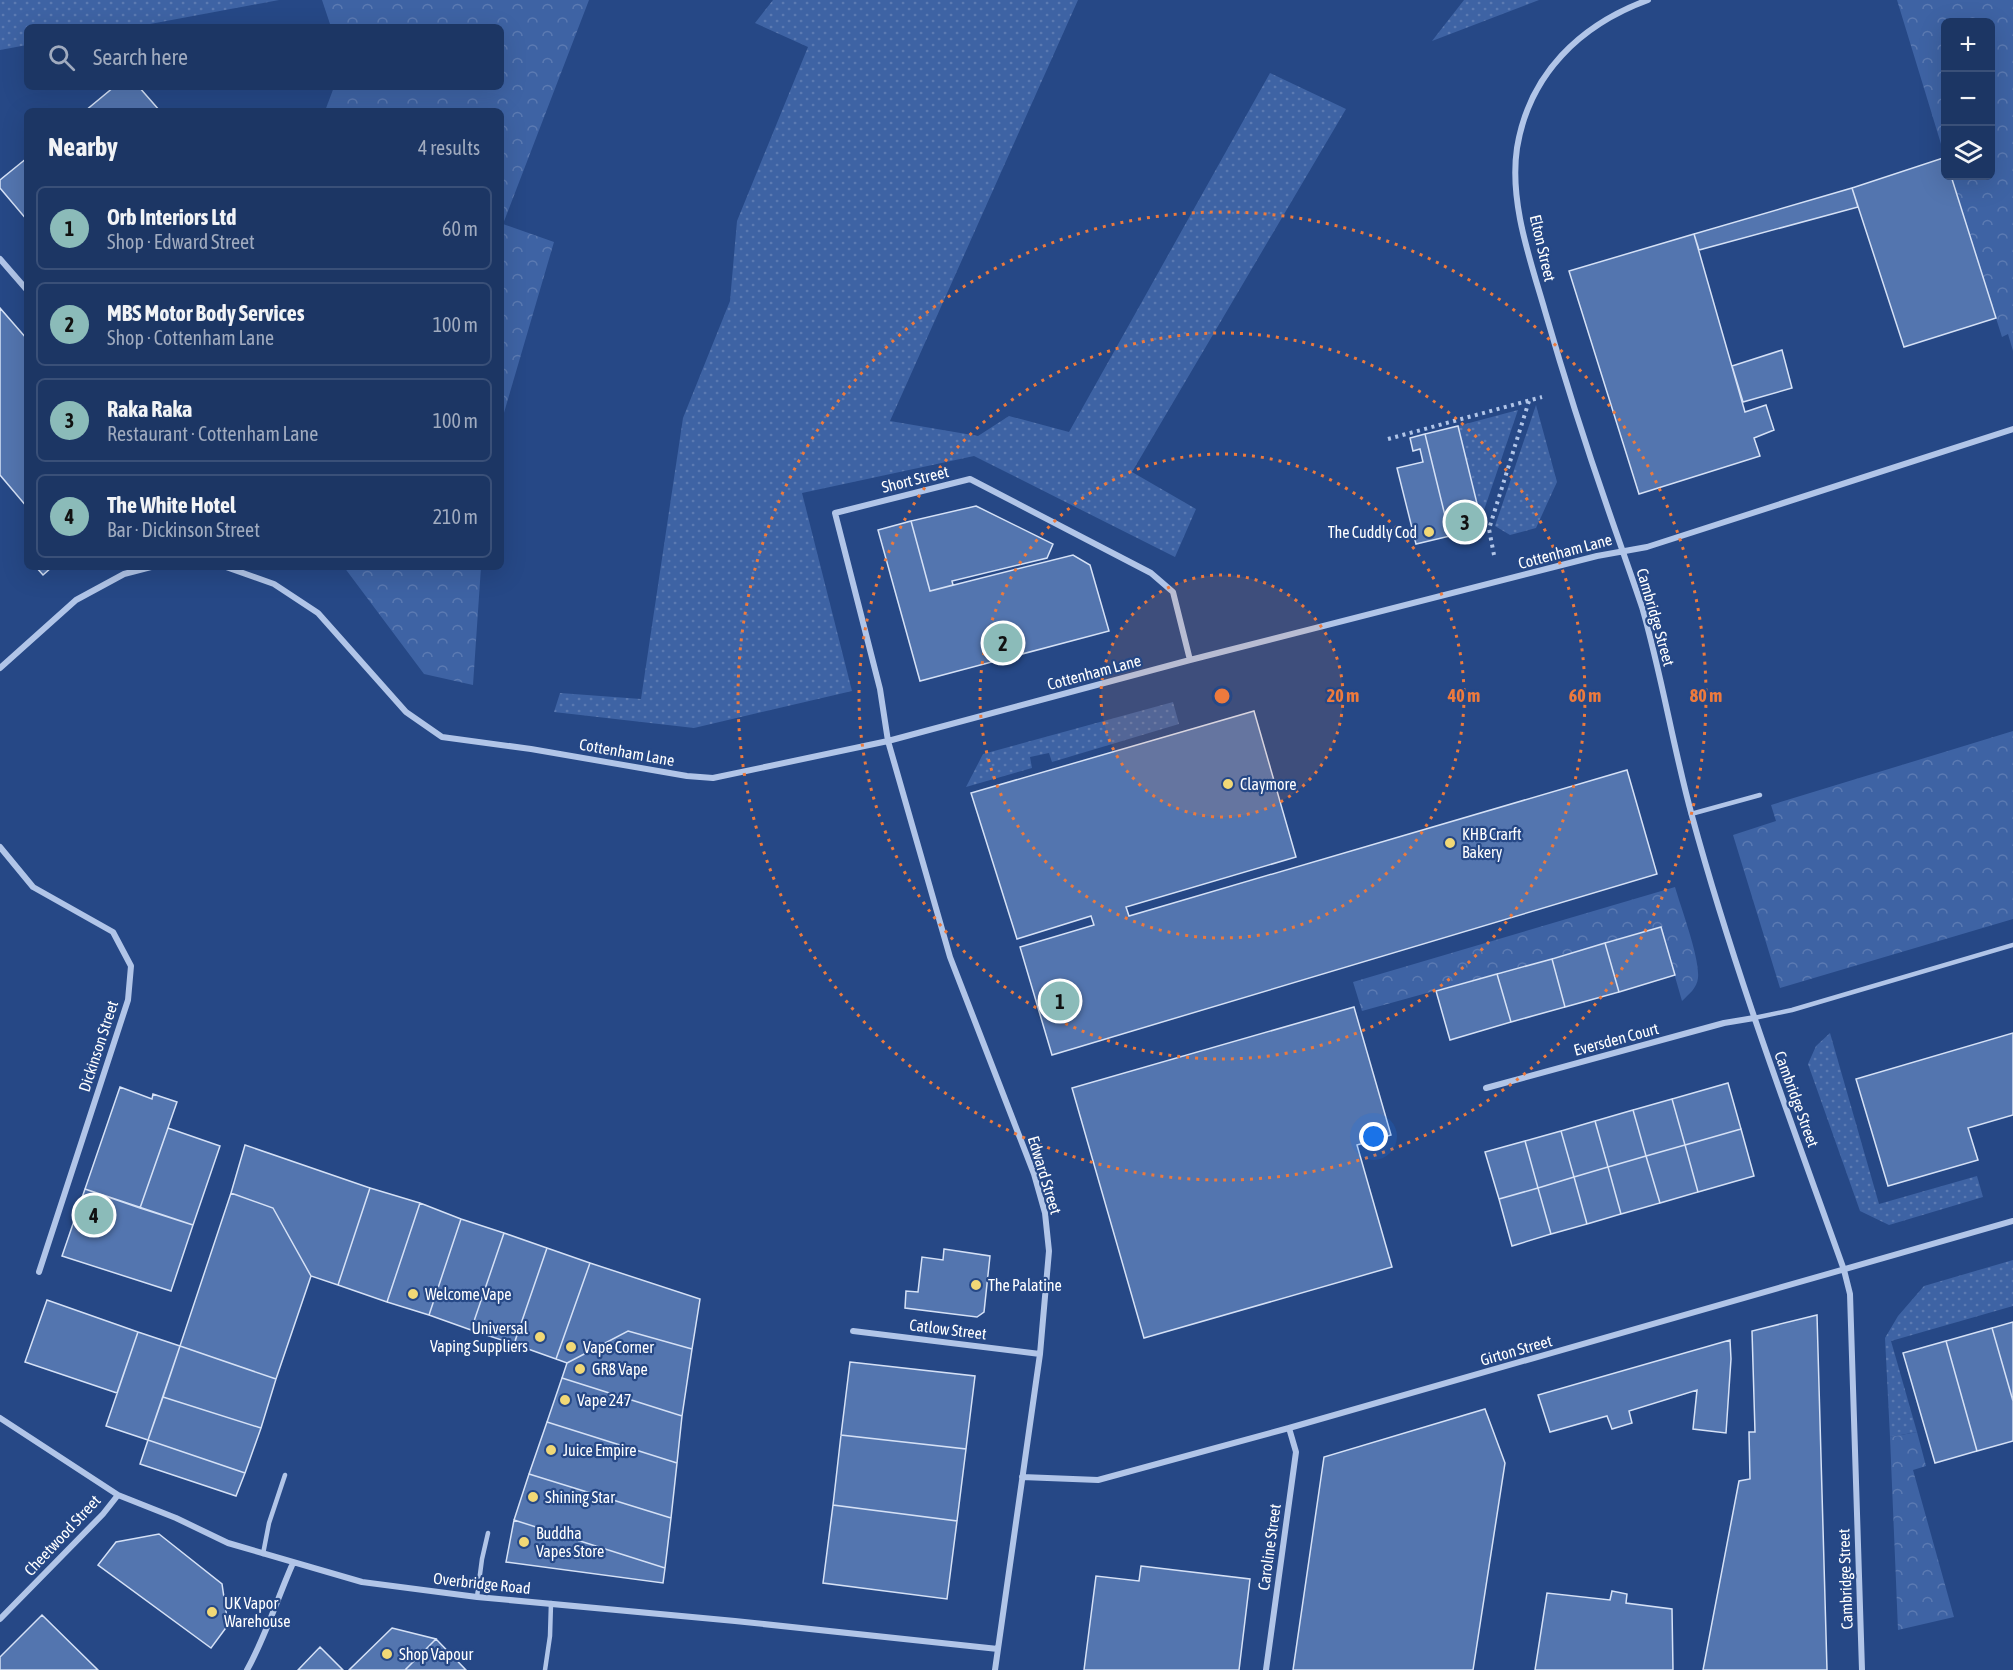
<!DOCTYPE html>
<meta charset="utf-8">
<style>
:root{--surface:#1c3664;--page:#29416d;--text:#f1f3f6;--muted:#a0abbf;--line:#3a5078;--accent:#8bbbb9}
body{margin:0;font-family:"Asap Condensed",sans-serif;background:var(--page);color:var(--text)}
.controls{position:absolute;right:18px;top:18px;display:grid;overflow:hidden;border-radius:9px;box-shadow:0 6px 24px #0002}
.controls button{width:54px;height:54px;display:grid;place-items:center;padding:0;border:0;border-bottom:2px solid var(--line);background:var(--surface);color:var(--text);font:30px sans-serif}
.you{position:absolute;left:1374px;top:1137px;width:21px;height:21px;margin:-15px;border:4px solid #fff;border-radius:50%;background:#1a73e8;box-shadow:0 0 0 9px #1a73e833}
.badge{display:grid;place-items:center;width:39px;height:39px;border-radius:50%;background:var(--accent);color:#111;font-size:20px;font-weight:700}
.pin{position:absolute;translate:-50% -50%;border:3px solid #fff;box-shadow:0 2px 6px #0006}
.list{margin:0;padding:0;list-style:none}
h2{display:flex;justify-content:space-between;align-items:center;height:78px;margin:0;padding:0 24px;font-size:26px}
h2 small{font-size:20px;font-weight:400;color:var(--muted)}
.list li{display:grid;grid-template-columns:39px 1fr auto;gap:18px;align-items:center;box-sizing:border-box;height:84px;margin:0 12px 12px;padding:0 12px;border:2px solid var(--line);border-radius:9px}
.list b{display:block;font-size:22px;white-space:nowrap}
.list p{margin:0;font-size:20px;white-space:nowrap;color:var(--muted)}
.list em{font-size:20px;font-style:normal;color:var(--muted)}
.icon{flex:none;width:33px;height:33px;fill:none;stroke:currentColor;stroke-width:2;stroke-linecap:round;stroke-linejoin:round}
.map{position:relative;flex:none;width:2013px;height:1670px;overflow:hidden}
.search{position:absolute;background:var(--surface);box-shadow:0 6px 24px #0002;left:24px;top:24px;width:480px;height:66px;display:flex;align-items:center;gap:15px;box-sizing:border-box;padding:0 21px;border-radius:9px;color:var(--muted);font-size:22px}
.panel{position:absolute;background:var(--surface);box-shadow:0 6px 24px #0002;left:24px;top:108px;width:480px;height:462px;border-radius:9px}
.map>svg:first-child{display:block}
.grass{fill:url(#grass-dots)}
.forest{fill:url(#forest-crowns)}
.building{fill:#5375af;stroke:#d5e1f6;stroke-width:1.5}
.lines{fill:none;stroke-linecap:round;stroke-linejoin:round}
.path{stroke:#b1c5e8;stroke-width:4;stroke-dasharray:3 4.5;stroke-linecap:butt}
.lane{stroke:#b1c5e8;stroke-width:4.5}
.street{stroke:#b1c5e8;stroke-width:6}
.ring{fill:none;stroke:#ed7a3d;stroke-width:3;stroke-dasharray:3 6}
.poi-dot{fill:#f1d876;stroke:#264886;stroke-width:2}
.labels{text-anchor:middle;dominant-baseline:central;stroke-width:4.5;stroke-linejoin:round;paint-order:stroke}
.street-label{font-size:16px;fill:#fff;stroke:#264886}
.poi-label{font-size:16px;fill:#fff;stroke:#264886;text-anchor:start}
.centre{fill:#ed7a3d;stroke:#264886;stroke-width:3}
.ring-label{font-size:18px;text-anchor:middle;font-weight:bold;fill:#ed7a3d;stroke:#264886;stroke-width:4.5;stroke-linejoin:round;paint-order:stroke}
</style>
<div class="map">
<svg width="2013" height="1670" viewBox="0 0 2013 1670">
<defs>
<pattern id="grass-dots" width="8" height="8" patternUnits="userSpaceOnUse" patternTransform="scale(1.5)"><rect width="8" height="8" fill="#3e63a4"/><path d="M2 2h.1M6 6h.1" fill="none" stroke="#5b7ab2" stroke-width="1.8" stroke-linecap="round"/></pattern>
<pattern id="forest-crowns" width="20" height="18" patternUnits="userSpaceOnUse" patternTransform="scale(1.5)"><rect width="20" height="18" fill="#3e63a4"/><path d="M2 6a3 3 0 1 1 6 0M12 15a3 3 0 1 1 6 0" fill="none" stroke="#5b7ab2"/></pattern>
</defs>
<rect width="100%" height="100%" fill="#264886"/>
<path class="grass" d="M0,0H279L134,27H27V45L0,50Z
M773,0H1078L890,421L978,436L1009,416L1069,432L1270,73L1346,109L1132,472L1196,509L1175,557L974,456L802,493L852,691L694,728L554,712L560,693L641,699L683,418L730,301L737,221L808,47L755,23Z
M1464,0H1539L1432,41Z
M1536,405L1557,482L1536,528L1510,535L1495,526Z
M1518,410L1481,519L1458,426Z
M1173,702L1179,724L1052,762L1049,753L1030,757L1032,768L966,787L983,754Z
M1830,1033L1879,1204L1977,1176L1983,1197L1889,1225L1860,1211L1808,1064L1816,1046Z
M2013,1260V1306L1891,1341L1917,1432L1890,1437L1885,1338L1898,1316L1924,1286Z"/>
<path class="forest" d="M322,0H589L503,224L554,242L501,423V111H325L334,87H501V27H331Z
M1897,0H2013V351L2008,334L2002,337L1951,176H1990V22H1946L1945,157Z
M344,567H481L473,685L424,674Z
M2013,731V919L1780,988L1733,835L1776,821L1771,805Z
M1675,887C1681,908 1700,958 1698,978C1697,988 1689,994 1682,1001L1661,928L1362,1011L1353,982Z
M1917,1432L1926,1466L1913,1470L1954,1617L1898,1630L1890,1437Z"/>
<path class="building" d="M114,87H139L160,111H85Z
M1946,157V176H1951L1996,318L1904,347L1852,188Z
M27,158V220L0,188V180Z
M1852,188L1858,207L1699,250L1694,234Z
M1694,234L1745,412L1766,405L1774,430L1754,438L1760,456L1639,494L1569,271Z
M0,308L27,339V507L0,475Z
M1782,350L1792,388L1743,402L1732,366Z
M1458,426L1483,528L1450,536L1425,434Z
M1425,434L1450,536L1416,544L1397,468L1423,462L1420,449L1413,451L1410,438Z
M976,506L1053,544L1047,558L952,581L953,585L930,591L911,521Z
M911,521L930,591L1073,555L1090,565L1109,631L920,681L878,530Z
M36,567H52L43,575Z
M1254,711L1296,857L1126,907L1129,916L1627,770L1657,874L1052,1055L1020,947L1094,925L1091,916L1017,939L971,793Z
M1661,927L1675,975L1619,992L1605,943Z
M1605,943L1619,992L1565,1007L1552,959Z
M1552,959L1565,1007L1511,1022L1497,974Z
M1497,974L1511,1022L1450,1040L1436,991Z
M1354,1007L1391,1135L1357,1145L1392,1267L1144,1338L1072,1088Z
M2013,1033V1115L1968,1128L1978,1160L1888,1186L1856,1079Z
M1728,1083L1741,1129L1685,1145L1672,1099Z
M120,1087L152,1099L153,1094L177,1102L140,1208L85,1189Z
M1672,1099L1685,1145L1646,1156L1633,1110Z
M1633,1110L1646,1156L1608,1167L1595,1121Z
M1595,1121L1608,1167L1574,1177L1561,1131Z
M168,1128L220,1146L193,1225L140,1208Z
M1741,1129L1754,1176L1698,1192L1685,1145Z
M1561,1131L1574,1177L1538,1188L1525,1141Z
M1525,1141L1538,1188L1499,1199L1485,1152Z
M245,1145L370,1188L338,1285L311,1276L273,1208L231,1193Z
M1685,1145L1698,1192L1660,1203L1646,1156Z
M1646,1156L1660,1203L1621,1214L1608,1167Z
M1608,1167L1621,1214L1587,1224L1574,1177Z
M1574,1177L1587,1224L1551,1234L1538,1188Z
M370,1188L420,1203L387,1302L338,1285Z
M1538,1188L1551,1234L1512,1246L1499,1199Z
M85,1189L193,1225L171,1291L62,1256Z
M231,1193L273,1208L311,1276L276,1379L180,1346Z
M420,1203L461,1219L429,1315L387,1302Z
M461,1219L504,1233L471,1330L429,1315Z
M504,1233L547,1248L514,1344L471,1330Z
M547,1248L590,1263L556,1359L514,1344Z
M944,1249L990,1256L984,1312L977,1317L905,1308L906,1291L918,1292L922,1257L943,1260Z
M590,1263L700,1299L692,1349L628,1331L567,1363L556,1359Z
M47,1300L138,1332L117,1393L25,1362Z
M1817,1315L1827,1670H1703L1739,1481L1750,1479L1749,1432H1755L1752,1331Z
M2013,1322V1401L1992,1328Z
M1992,1328L2013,1401V1441L1977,1451L1946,1341Z
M628,1331L692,1349L682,1416L562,1378L567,1363Z
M138,1332L180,1346L148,1440L106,1426Z
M1730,1340L1731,1359L1726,1433L1693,1429L1697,1390L1629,1411L1632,1423L1612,1429L1607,1416L1550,1432L1538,1395Z
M1946,1341L1977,1451L1935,1463L1903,1353Z
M180,1346L276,1379L261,1428L163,1397Z
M850,1362L975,1376L966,1449L841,1435Z
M562,1378L682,1416L677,1463L547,1422Z
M163,1397L261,1428L245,1473L148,1440Z
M1485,1409L1505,1463L1473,1670H1293L1324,1457Z
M547,1422L677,1463L671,1518L529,1474Z
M841,1435L966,1449L957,1521L833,1505Z
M148,1440L245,1473L236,1496L140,1464Z
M529,1474L671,1518L665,1568L514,1520Z
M833,1505L957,1521L947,1599L823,1583Z
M514,1520L665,1568L663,1583L506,1562Z
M159,1534L222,1584L228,1625L211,1648L98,1565L116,1542Z
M1141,1566L1250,1579L1239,1670H1084L1096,1576L1139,1581Z
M1612,1591L1627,1594L1626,1603L1672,1609L1673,1670H1535L1547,1593L1610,1600Z
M42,1615L98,1670H0V1657Z
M392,1628L436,1639L405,1670H349Z
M436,1639L466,1670H405Z
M320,1647L343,1670H298Z"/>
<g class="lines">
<path class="path" d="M1388,439L1542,397
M1494,555L1489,529L1529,401"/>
<path class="lane" d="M1691,814L1760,795
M1754,1018L1792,1010L2013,945
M263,1554L269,1523L285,1475
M477,1597L482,1559L488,1533
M545,1670L550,1636L551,1603"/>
<path class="street" d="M1648,0C1580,25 1529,74 1517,148C1509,202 1530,259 1545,311C1564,377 1585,443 1608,509C1619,541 1631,574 1642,607C1662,676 1673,747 1692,816C1734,970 1790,1119 1844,1270L1850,1294L1862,1670
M0,259L27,290
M226,567L274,584L318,613L406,712L442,737L531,749L687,776L713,778L888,741L1190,660L1597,556L1647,547L2013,429
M0,668L76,600L124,574L151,567
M0,847L33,887L113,932L131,966L128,1000L39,1272
M1486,1088L1724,1023L1754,1018
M853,1331L1040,1354
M0,1418L118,1495L176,1518L228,1543L362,1582L477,1597L735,1621L998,1649
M1022,1477L1098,1480L1289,1428L2013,1221
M0,1619L103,1514L118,1495
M247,1670C266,1636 277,1599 293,1563
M995,1670L1040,1354L1049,1251L1045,1213L1034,1174L950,957L888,741L880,689L835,513L970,479L1151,573L1173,592L1190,660
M1266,1670L1296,1452L1289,1428"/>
</g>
<circle cx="1222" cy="696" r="121" fill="#ed7a3d" fill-opacity=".12"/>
<g class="ring">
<circle cx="1222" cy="696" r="121"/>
<circle cx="1222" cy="696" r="242"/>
<circle cx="1222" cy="696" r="363"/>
<circle cx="1222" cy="696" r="484"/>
</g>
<g class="poi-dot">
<circle cx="1429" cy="532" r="6"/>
<circle cx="1228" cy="784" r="6"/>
<circle cx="1450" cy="843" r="6"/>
<circle cx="976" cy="1285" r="6"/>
<circle cx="413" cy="1294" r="6"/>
<circle cx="540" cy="1337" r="6"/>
<circle cx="571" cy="1347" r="6"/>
<circle cx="580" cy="1369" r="6"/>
<circle cx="565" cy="1400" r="6"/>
<circle cx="551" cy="1450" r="6"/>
<circle cx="533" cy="1497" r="6"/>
<circle cx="524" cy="1542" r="6"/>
<circle cx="212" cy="1612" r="6"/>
<circle cx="387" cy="1654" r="6"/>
</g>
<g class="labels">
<g class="street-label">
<text transform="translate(1543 248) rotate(77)">Elton Street</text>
<text transform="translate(915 479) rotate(-14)">Short Street</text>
<text transform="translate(1565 551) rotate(-15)">Cottenham Lane</text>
<text transform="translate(1656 617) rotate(74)">Cambridge Street</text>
<text transform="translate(1094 672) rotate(-15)">Cottenham Lane</text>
<text transform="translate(627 752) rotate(10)">Cottenham Lane</text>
<text transform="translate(1616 1039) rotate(-15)">Eversden Court</text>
<text transform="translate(98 1046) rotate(-72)">Dickinson Street</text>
<text transform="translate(1797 1099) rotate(70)">Cambridge Street</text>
<text transform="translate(1045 1175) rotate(73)">Edward Street</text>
<text transform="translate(948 1329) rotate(7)">Catlow Street</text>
<text transform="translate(1516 1350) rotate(-16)">Girton Street</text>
<text transform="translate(62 1535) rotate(-47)">Cheetwood Street</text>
<text transform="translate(1269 1547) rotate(-82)">Caroline Street</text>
<text transform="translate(1845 1579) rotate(-92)">Cambridge Street</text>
<text transform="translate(482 1583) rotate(6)">Overbridge Road</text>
</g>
<g class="poi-label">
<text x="1417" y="532" text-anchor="end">The Cuddly Cod</text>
<text x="1240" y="784">Claymore</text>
<text x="1462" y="834">KHB Crarft<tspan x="1462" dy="18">Bakery</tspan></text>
<text x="988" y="1285">The Palatine</text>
<text x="425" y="1294">Welcome Vape</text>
<text x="528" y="1328" text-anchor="end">Universal<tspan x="528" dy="18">Vaping Suppliers</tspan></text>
<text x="583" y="1347">Vape Corner</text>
<text x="592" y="1369">GR8 Vape</text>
<text x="577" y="1400">Vape 247</text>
<text x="563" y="1450">Juice Empire</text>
<text x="545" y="1497">Shining Star</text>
<text x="536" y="1533">Buddha<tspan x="536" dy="18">Vapes Store</tspan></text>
<text x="224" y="1603">UK Vapor<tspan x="224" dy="18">Warehouse</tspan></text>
<text x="399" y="1654">Shop Vapour</text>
</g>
</g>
<circle cx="1222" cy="696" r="9" class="centre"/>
<g class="ring-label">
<text x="1343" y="702">20 m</text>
<text x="1464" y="702">40 m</text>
<text x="1585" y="702">60 m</text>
<text x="1706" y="702">80 m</text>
</g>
</svg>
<div class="controls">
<button>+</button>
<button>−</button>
<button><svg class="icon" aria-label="layers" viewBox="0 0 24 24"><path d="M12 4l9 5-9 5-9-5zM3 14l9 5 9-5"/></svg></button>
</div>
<div class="you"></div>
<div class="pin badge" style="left:1060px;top:1001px">1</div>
<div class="pin badge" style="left:1003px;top:643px">2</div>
<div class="pin badge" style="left:1465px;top:522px">3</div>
<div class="pin badge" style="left:94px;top:1215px">4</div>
<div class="search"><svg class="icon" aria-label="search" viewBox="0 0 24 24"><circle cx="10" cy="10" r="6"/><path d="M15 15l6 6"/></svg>Search here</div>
<section class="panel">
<h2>Nearby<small>4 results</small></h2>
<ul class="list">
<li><span class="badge">1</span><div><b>Orb Interiors Ltd</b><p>Shop · Edward Street</p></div><em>60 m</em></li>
<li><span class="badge">2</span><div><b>MBS Motor Body Services</b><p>Shop · Cottenham Lane</p></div><em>100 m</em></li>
<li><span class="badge">3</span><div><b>Raka Raka</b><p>Restaurant · Cottenham Lane</p></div><em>100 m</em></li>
<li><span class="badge">4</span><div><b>The White Hotel</b><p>Bar · Dickinson Street</p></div><em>210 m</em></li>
</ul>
</section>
</div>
